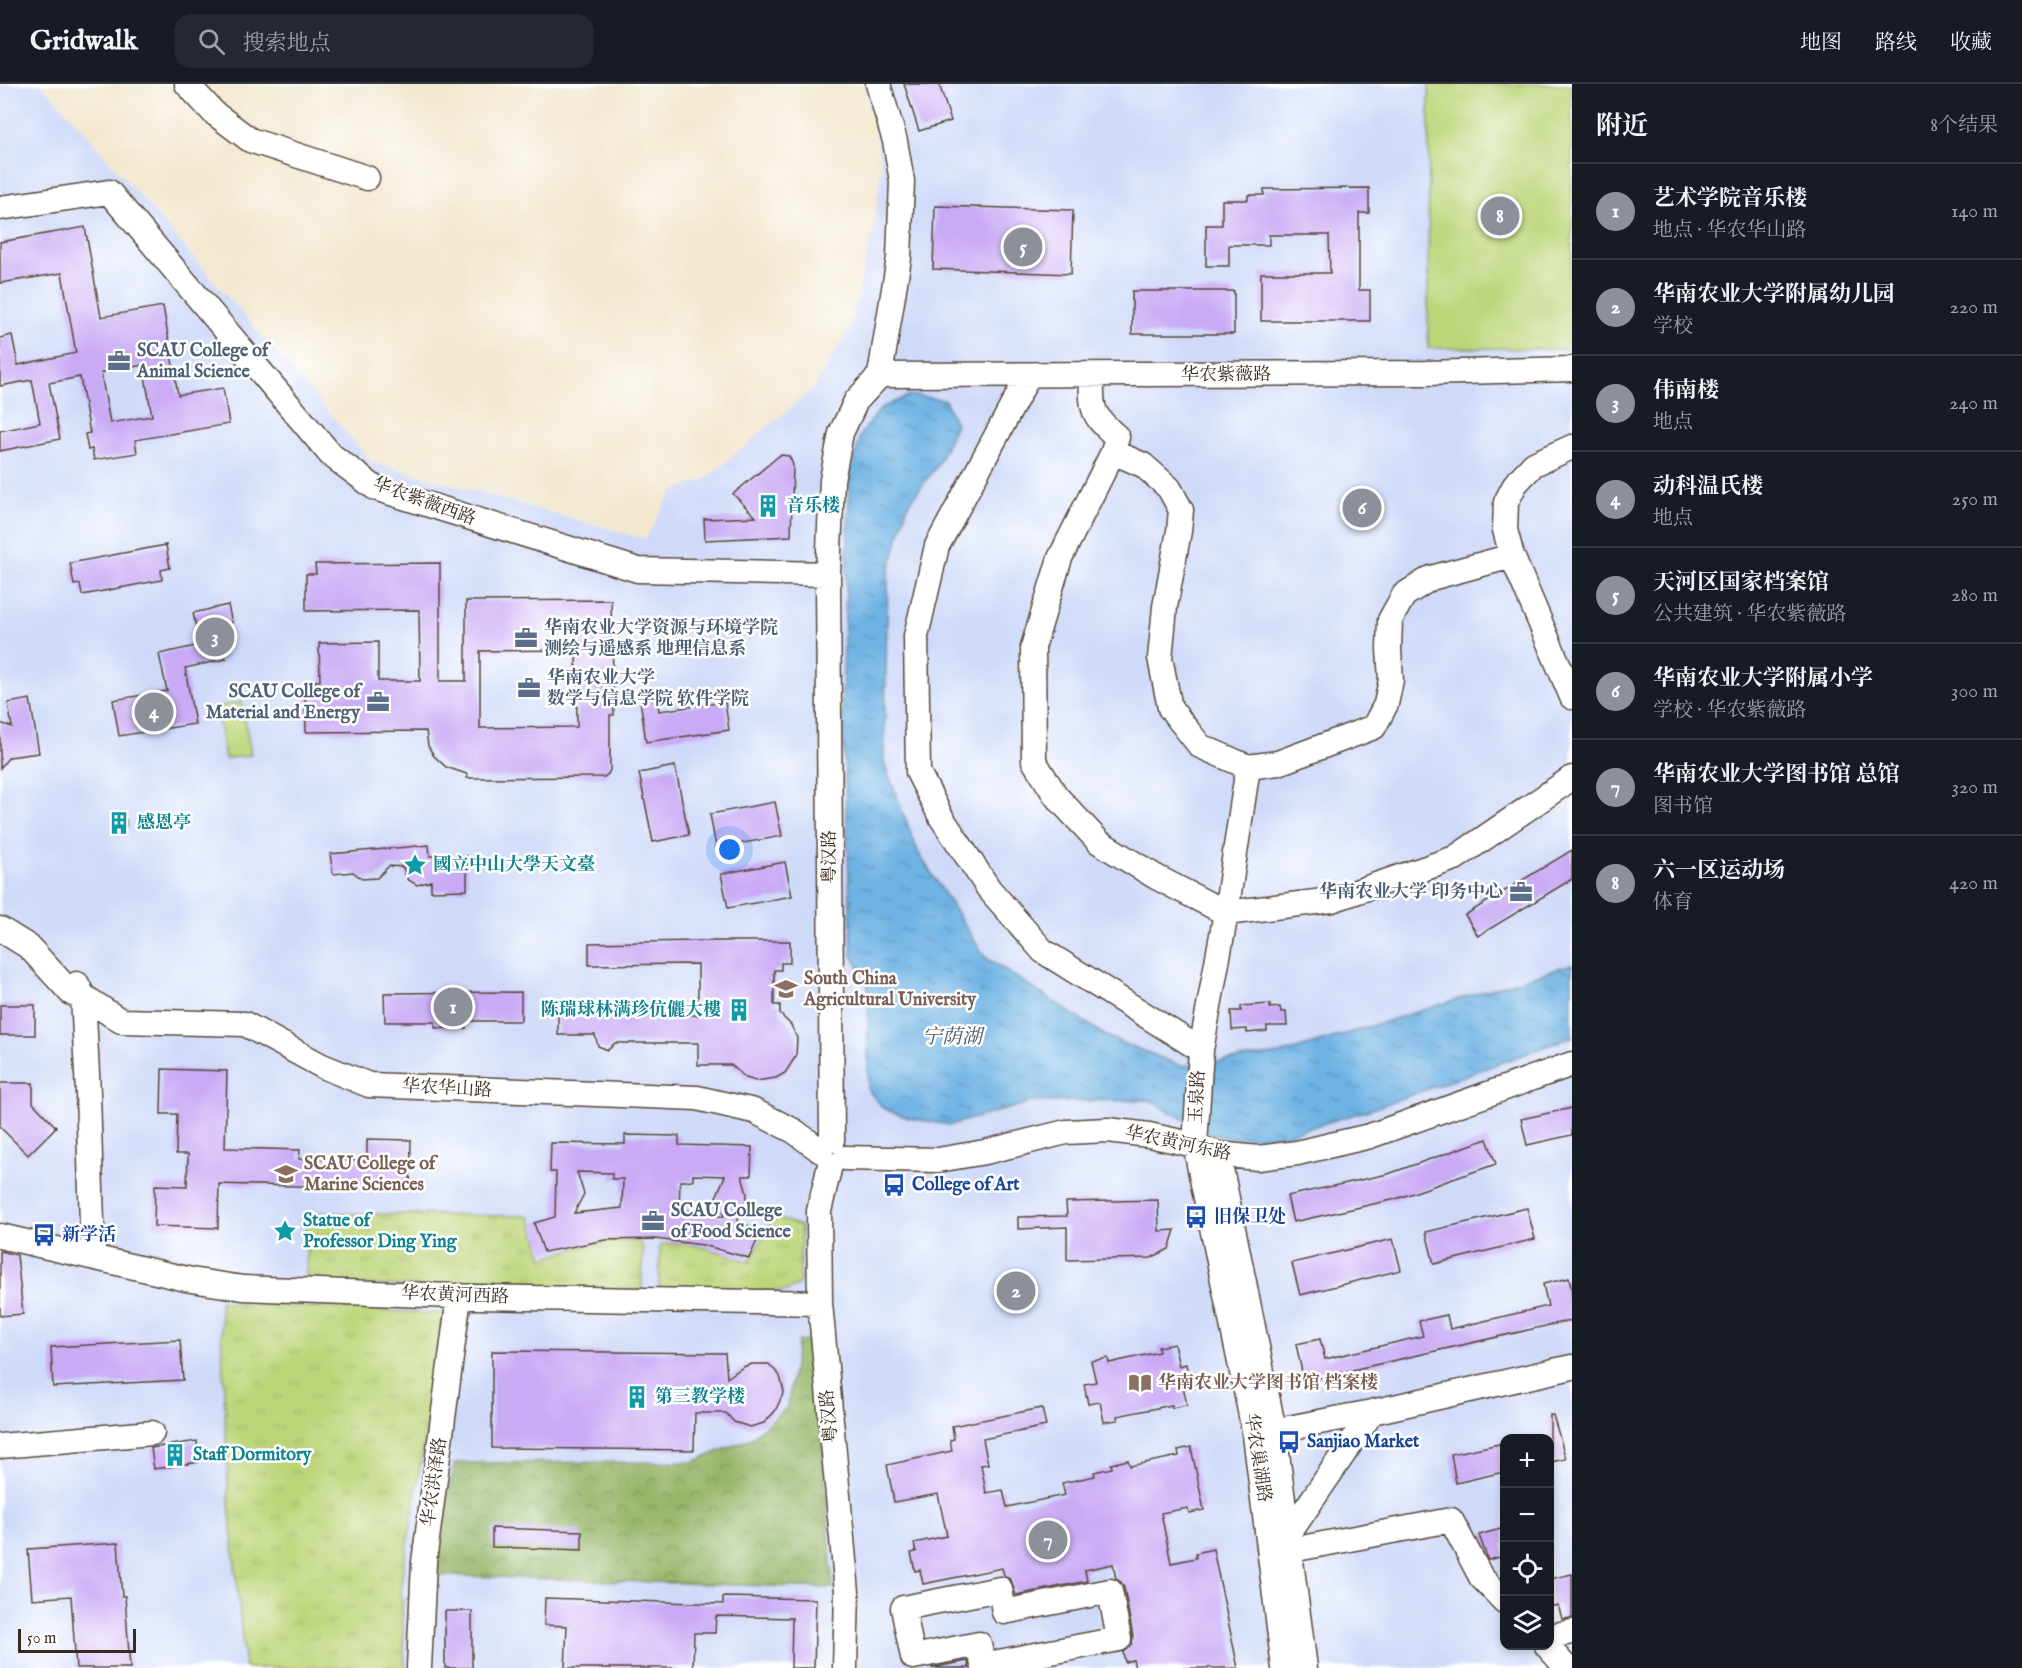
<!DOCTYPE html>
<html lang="zh">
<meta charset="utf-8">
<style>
:root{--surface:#171b24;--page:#242831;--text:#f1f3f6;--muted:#9ea1a6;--line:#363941;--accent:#8c9099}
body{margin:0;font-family:"IM FELL English","Noto Serif SC",serif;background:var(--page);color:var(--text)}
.controls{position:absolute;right:18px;bottom:18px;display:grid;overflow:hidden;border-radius:12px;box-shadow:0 3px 9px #0003}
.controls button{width:54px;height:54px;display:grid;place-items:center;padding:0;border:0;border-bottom:2px solid var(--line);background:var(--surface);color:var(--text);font:30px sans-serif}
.scale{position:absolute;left:18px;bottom:15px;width:118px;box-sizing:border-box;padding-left:6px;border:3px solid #3b2a1e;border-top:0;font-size:16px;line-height:21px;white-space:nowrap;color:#3b2a1e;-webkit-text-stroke:4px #fff;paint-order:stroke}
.you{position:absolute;left:730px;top:766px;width:21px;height:21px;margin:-15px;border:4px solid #fff;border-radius:50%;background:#1a73e8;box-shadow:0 0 0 9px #1a73e833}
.badge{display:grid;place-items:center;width:39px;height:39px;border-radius:50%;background:var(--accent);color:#fff;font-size:20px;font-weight:700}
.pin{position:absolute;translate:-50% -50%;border:3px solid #fff;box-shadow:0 2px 6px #0006}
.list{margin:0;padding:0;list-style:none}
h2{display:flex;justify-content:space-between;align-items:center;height:78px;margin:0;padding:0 24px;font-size:26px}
h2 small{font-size:20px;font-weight:400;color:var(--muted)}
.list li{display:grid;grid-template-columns:39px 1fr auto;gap:18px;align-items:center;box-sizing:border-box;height:96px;padding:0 24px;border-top:2px solid var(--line)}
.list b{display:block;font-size:22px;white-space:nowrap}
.list p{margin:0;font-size:20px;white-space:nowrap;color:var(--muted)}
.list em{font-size:20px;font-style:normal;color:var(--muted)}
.icon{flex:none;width:33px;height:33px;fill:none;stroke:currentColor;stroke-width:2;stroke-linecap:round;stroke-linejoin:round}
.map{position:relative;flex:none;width:1572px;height:1584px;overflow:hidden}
header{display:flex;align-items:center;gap:36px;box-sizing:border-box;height:84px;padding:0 30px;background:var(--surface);border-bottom:2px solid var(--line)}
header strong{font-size:28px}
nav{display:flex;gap:33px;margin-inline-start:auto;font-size:21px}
.search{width:420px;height:54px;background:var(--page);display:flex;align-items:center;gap:15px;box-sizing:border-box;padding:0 21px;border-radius:18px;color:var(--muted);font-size:22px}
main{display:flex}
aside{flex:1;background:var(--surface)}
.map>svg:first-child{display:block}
.built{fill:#cfdaf9;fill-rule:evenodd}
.grass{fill:url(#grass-tufts);stroke:#7c804c;stroke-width:1.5}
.forest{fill:url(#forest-crowns);stroke:#687044;stroke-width:1.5}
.green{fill:#bdd579;stroke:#7c804c;stroke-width:1.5}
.water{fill:url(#water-ripples);stroke:#546e81;stroke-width:1.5}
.building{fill:#c9aaf5;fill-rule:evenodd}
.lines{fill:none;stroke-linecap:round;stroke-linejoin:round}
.minor-casing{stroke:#574638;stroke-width:27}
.minor{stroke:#fff;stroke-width:24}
.labels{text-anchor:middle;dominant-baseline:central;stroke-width:5;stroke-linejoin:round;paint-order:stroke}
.service-label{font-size:18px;font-weight:bold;fill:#4e5e75;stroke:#fff;text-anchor:start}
.street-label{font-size:18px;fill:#3b2a1e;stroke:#fff}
.culture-label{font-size:18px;font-weight:bold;fill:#0d838f;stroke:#fff;text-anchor:start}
.education-label{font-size:18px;font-weight:bold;fill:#785e54;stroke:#fff;text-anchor:start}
.transit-label{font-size:18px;font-weight:bold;fill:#164399;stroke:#fff;text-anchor:start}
.water-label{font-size:20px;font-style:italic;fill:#4d5a63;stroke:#fff}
</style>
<header>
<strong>Gridwalk</strong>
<div class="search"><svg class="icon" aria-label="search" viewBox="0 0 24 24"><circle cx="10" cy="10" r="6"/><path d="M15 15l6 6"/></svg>搜索地点</div>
<nav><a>地图</a><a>路线</a><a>收藏</a></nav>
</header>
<main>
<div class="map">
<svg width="1572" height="1584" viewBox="0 0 1572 1584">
<defs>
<pattern id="grass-tufts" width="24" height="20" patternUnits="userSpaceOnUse" patternTransform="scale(1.5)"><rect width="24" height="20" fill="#bdd579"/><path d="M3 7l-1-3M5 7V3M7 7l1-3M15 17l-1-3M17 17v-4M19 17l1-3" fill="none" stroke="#a3b768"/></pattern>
<pattern id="forest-crowns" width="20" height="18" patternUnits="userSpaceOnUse" patternTransform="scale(1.5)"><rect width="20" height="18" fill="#96b669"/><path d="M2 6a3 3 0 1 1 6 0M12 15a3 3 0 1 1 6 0" fill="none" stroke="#7c9456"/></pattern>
<pattern id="water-ripples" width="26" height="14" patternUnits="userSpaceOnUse" patternTransform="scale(1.5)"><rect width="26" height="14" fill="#6eb3e4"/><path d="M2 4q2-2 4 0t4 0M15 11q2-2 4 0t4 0" fill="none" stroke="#5c92b8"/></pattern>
</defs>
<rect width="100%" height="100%" fill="#fff"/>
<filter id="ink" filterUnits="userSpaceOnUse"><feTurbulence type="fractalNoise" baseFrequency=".0167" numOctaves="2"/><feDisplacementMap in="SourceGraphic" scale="12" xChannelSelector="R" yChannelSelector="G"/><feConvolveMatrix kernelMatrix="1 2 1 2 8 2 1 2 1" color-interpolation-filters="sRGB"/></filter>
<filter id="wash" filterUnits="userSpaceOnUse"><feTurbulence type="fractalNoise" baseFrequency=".008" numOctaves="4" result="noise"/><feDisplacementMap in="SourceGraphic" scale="24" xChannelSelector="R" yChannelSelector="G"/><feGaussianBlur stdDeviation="1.35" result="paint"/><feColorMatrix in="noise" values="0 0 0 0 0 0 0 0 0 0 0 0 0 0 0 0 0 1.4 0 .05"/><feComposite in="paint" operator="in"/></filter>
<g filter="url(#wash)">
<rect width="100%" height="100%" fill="#f3e7ce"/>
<path class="built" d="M0,0H42L372,378L645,455L673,407L706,395L814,304L850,244L874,142L882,80L864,0H1572V1584H0ZM1504,1354H1550V1562H1504Z"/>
<path class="grass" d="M307,1129L530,1132L543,1174C574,1164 607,1153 640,1158L643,1163L642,1206L306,1200Z
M776,1134L801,1142L800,1198L797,1202L786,1207H659L660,1161C686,1154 725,1170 750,1178L771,1135Z
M220,1218L445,1230L401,1500L405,1584H245L229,1418Z"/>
<path class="forest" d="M815,1256L833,1504L431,1491L455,1379L693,1378L750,1355L787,1323L798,1257Z"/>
<path class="green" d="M1429,0H1572V265L1428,264Z
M242,618L251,671L225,675L216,623Z"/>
<path class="water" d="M910,311L945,316L956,340L938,380L908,421L888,491L884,679L919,770L985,873L1108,953L1182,982L1280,970L1572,880V953L1372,1025L1285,1051L1231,1054L1209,1050L1150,1016L1032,1018L950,1041L909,1034L884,1025L868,1006V895L852,872L842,617L850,391L861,350L881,324Z"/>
<g id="blocks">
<path class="building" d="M904,0H939L951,37L919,47Z
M1369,104V129H1359V206H1370V237H1261V189H1330L1329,151H1269V161H1229V182H1206V141H1222V116H1248V111H1264V105Z
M935,122L1073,126L1071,190L933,185Z
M85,143L101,233L163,222L178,311L223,304L229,340L135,356L137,369L94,376L92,365L88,366L85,350L90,349L80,293L49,299L60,355L0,367V347L40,339L32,296L0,302V254L12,251L18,281L76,269L62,189L0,199V158ZM143,281L152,332L110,339L101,289Z
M1132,207H1234V250H1132Z
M780,371L789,372L793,381L791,452L705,456L704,435L756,433L733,410Z
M166,461L170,484L161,486L162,496L82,511L80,500L74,501L70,479Z
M440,479V597H466V517L611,516L614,631H610V686L608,690L604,693L467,694V690L446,683L434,672L428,662L426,647L306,648L305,607H315V597H320L319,559L378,558V597H420L419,526L306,527V490H316L315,480ZM576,566L577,643L480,644V567Z
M228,521L232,539L219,542L226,575L185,584L195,640L119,652L113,616L167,607L159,570L200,561L193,529Z
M656,606L659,627L725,618L729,646L646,658L639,608Z
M30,615L39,669L9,673L0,684V639L12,643L8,619Z
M675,682L689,751L653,758L639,689Z
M775,718L782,752L716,764L710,730Z
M112,732H121L126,736V742L122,746H113Z
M429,761L430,772H467V806L431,807V797L417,801L407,795L403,783L389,782L377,794L362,795L353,788L333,790L330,770Z
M1572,766V795L1478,852L1465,831Z
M785,778L792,812L728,824L721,790Z
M698,857H790V879H781V886H774V921H780V930L791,941L797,954L796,972L785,989L776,994L756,997L746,994L731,981H698V959H615L608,966L598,962L595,951H558V930L698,931V880L589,881V859Z
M521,908V937H466V944H435V938H385L384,909Z
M1270,920V924L1280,923L1281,928H1286L1287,942H1267V947L1247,949V945L1232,946L1231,927H1241V922Z
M0,921H35V951H0Z
M162,985L227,987L225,1064L300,1066L299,1075L367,1077V1055L411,1056L410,1105L219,1100L218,1144L154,1142L155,1101L187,1102L188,1070H176L177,1030H161Z
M0,999H33V1019L56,1043L28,1071L0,1043Z
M1572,1024V1051L1527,1061L1521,1035Z
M625,1051L679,1052V1061L752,1063L751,1092H742L747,1110L746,1119L737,1138L762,1146L749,1174L703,1161L655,1155L606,1156L544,1168L534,1139L555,1133L556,1088H550L551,1059L625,1060ZM577,1088L612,1089V1095H623L622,1124L574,1129L584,1110ZM693,1091L725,1092L716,1113L724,1133L679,1125L680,1097H693Z
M1487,1055L1496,1080L1396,1115L1293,1138L1287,1112L1388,1090Z
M1158,1116L1159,1147L1175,1146L1169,1165L1151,1174L1067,1176V1143L1018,1145V1133L1067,1132L1066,1118Z
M1527,1124L1535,1155L1434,1180L1426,1148Z
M1393,1155L1401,1186L1300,1211L1292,1179Z
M0,1167L17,1171L23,1230L0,1232Z
M1569,1194L1572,1207V1236L1304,1297L1296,1260L1320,1255L1325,1275L1423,1252L1419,1237L1447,1231L1450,1245L1548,1222L1543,1200Z
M180,1256L183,1296L53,1303L51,1263Z
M1174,1260L1179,1282L1186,1280L1190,1300L1183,1302L1187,1321L1172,1324V1321L1117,1332L1118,1336L1104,1338L1100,1318L1088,1320L1084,1300L1096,1298L1091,1277L1108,1274L1109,1279L1159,1268L1158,1263Z
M492,1267L725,1269L727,1294L743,1283L752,1280H769L780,1292L784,1308L775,1327L764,1339L750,1343L734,1338L726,1329H695L694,1366L492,1364Z
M1042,1324L1046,1342L983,1355L988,1380L981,1381L986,1409L1003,1406L1007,1423L1065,1411L1062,1399L1095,1392L1094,1388L1112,1384L1111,1380L1128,1376L1130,1382L1179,1372L1178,1366L1191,1363L1204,1426L1189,1429L1188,1424L1161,1429L1171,1479L1196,1474V1469L1213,1465L1238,1584H1135L1133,1576L1125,1578L1123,1568L1132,1560L1133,1552L1124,1504L1121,1498L1116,1495L1113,1480L1085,1486L1087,1497L1016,1511L1011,1496L1004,1491L1002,1484L923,1500L920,1486L915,1487L911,1469L916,1468L914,1459L947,1452L938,1410L894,1418L887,1381L952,1367L950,1356L954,1355L952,1342Z
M1550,1331H1553L1566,1375L1550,1378Z
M197,1357L199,1378L154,1385L151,1364Z
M1504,1359V1388L1456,1399L1451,1370Z
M492,1444L582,1447V1466L492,1463Z
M1504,1444V1472L1488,1476L1479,1451Z
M118,1459L122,1512H125L130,1584H76L71,1512L32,1515L28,1465Z
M1572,1490V1534L1562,1535L1558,1521L1550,1523V1495Z
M723,1513L816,1515L814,1584H791L792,1534L716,1532L715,1549H694L693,1584H565L567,1542L544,1541L545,1514L723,1520Z
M445,1527H472V1584H445Z
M968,1577L969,1584H931Z"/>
</g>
</g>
<g filter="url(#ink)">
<use href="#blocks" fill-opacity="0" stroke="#574638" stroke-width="1.5"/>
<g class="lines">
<g class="minor-casing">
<path id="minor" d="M187,0L214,29L250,56L367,94
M0,124L109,108L331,371L375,404L638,486L828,490
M880,291L1426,289L1572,285
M1029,291L937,462L916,552L918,688L941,733L989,805L1043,867L1201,966
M1092,292C1091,324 1091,331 1117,353L1113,368L1060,474L1033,563L1034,677L1056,712L1099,758L1156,793L1226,829L1332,816L1455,774L1572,694
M1572,363L1534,380L1516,399L1506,418L1505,446L1512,472L1572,613
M1113,368L1143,381L1169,404L1181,426L1179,447L1165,523L1160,574L1170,624L1200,662L1248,683L1278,679L1374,643L1386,620L1391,596L1389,565L1390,536L1404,511L1431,494L1512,472
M1248,683L1226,829L1201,966L1195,1061L1255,1351L1284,1584
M0,845L29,863L71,909L83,912L121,937L245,940L322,982L369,1001L697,1014L754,1027L794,1047L821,1067
M77,900L83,912L88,1009L93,1172
M832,1056L828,490L832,396L841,349L856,317L880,291L899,174L902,97L895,57L878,0
M1218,1070L1274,1347L1305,1584
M845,1074L938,1076L985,1068L1066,1048L1108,1046L1149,1051L1195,1061L1218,1070L1258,1074L1297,1069L1370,1052L1572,980
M830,1081L819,1127L820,1219L847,1508L845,1584
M0,1152L191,1196L243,1204L479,1213L820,1219
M1257,1350L1372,1328L1572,1283
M0,1362L152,1349
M1284,1457L1372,1328
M1275,1469L1451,1436L1481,1493L1504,1517
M1000,1505L1004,1528L1110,1507L1119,1555L983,1581L979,1560L913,1573L903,1524Z
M1550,1552L1572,1548
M1547,1562L1567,1584
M419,1584L424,1478L459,1213"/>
</g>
<use href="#minor" class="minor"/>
</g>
</g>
<defs>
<g id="office-bare" transform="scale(1.8)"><path d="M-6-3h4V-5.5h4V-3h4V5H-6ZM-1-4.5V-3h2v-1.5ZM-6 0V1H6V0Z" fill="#5c6f8a" stroke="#fff" stroke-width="2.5" paint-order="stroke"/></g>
<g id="building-bare" transform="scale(1.8)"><path d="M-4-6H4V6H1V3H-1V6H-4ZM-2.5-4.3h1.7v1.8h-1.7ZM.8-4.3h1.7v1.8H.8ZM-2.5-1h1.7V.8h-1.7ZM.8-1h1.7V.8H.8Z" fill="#0f9aa8" stroke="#fff" stroke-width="2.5" paint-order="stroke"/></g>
<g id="sight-bare" transform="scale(1.8)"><path d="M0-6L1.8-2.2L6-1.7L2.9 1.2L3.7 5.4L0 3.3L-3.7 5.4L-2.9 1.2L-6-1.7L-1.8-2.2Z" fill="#0f9aa8" stroke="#fff" stroke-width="2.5" paint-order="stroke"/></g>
<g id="university-bare" transform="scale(1.8)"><path d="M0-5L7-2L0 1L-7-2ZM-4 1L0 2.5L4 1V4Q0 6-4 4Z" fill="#8d6e63" stroke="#fff" stroke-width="2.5" paint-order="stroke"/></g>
<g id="bus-bare" transform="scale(1.8)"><path d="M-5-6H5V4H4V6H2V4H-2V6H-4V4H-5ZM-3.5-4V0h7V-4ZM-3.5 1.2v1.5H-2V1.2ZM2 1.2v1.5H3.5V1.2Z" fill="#1a4fb4" stroke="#fff" stroke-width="2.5" paint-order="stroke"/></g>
<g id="library-bare" transform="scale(1.8)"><path d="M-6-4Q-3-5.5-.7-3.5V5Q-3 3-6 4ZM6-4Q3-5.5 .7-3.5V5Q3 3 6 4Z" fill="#8d6e63" stroke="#fff" stroke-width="2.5" paint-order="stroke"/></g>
</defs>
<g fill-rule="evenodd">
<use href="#office-bare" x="119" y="277"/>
<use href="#building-bare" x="768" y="422"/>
<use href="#office-bare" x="526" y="554"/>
<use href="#office-bare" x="529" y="604"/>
<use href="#office-bare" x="378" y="618"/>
<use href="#building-bare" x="119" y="739"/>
<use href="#sight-bare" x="415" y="781"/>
<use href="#office-bare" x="1521" y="808"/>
<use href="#university-bare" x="786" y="905"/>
<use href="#building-bare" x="739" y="926"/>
<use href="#university-bare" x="286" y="1090"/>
<use href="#bus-bare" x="894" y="1101"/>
<use href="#bus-bare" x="1196" y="1133"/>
<use href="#office-bare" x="653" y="1137"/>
<use href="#sight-bare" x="285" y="1147"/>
<use href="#bus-bare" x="44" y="1151"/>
<use href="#library-bare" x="1140" y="1299"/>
<use href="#building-bare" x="637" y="1313"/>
<use href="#bus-bare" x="1289" y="1358"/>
<use href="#building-bare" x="175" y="1371"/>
</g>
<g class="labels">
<g class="service-label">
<text x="137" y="267">SCAU College of<tspan x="137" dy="21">Animal Science</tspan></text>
<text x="544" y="544">华南农业大学资源与环境学院<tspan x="544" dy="21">测绘与遥感系 地理信息系</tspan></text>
<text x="547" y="594">华南农业大学<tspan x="547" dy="21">数学与信息学院 软件学院</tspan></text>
<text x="360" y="608" text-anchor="end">SCAU College of<tspan x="360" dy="21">Material and Energy</tspan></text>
<text x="1503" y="808" text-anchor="end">华南农业大学 印务中心</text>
<text x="671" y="1127">SCAU College<tspan x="671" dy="21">of Food Science</tspan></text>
</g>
<g class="street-label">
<text x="1226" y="291">华农紫薇路</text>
<text transform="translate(424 418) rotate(20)">华农紫薇西路</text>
<text transform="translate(830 773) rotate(-90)">粤汉路</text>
<text transform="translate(447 1005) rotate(3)">华农华山路</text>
<text transform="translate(1198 1013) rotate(-87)">玉泉路</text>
<text transform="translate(1178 1060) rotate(12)">华农黄河东路</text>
<text transform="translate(455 1212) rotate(2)">华农黄河西路</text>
<text transform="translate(830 1332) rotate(-95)">粤汉路</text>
<text transform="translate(1257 1374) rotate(81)">华农巢湖路</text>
<text transform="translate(435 1398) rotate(-82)">华农洪泽路</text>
</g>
<g class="culture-label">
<text x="786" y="422">音乐楼</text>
<text x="137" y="739">感恩亭</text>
<text x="433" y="781">國立中山大學天文臺</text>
<text x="721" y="926" text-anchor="end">陈瑞球林满珍伉儷大樓</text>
<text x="303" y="1137">Statue of<tspan x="303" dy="21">Professor Ding Ying</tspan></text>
<text x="655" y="1313">第三教学楼</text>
<text x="193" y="1371">Staff Dormitory</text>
</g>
<g class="education-label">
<text x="804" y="895">South China<tspan x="804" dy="21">Agricultural University</tspan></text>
<text x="304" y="1080">SCAU College of<tspan x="304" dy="21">Marine Sciences</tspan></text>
<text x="1158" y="1299">华南农业大学图书馆 档案楼</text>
</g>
<g class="transit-label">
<text x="912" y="1101">College of Art</text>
<text x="1214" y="1133">旧保卫处</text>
<text x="62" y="1151">新学活</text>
<text x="1307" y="1358">Sanjiao Market</text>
</g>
<g class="water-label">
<text x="952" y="953">宁荫湖</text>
</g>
</g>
</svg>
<div class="controls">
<button>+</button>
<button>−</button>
<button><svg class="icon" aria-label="locate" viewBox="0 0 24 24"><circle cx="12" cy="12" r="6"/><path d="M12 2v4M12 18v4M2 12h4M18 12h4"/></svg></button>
<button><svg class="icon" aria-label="layers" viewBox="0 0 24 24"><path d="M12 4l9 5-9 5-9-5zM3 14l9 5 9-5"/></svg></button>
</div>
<div class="scale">50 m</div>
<div class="you"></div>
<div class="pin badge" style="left:453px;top:923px">1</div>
<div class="pin badge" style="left:1016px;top:1207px">2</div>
<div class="pin badge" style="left:215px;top:553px">3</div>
<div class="pin badge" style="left:154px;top:628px">4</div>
<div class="pin badge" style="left:1023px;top:163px">5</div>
<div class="pin badge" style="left:1362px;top:424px">6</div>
<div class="pin badge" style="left:1048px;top:1456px">7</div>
<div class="pin badge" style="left:1500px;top:132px">8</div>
</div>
<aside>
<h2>附近<small>8个结果</small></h2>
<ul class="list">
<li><span class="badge">1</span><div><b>艺术学院音乐楼</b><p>地点 · 华农华山路</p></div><em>140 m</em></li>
<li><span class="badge">2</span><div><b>华南农业大学附属幼儿园</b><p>学校</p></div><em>220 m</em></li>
<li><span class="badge">3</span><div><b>伟南楼</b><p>地点</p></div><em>240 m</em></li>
<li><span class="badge">4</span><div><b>动科温氏楼</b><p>地点</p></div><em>250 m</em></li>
<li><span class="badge">5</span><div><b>天河区国家档案馆</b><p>公共建筑 · 华农紫薇路</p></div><em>280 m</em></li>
<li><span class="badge">6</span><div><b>华南农业大学附属小学</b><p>学校 · 华农紫薇路</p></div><em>300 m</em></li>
<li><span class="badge">7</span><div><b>华南农业大学图书馆 总馆</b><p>图书馆</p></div><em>320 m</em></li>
<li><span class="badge">8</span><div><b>六一区运动场</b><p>体育</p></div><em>420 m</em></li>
</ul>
</aside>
</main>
